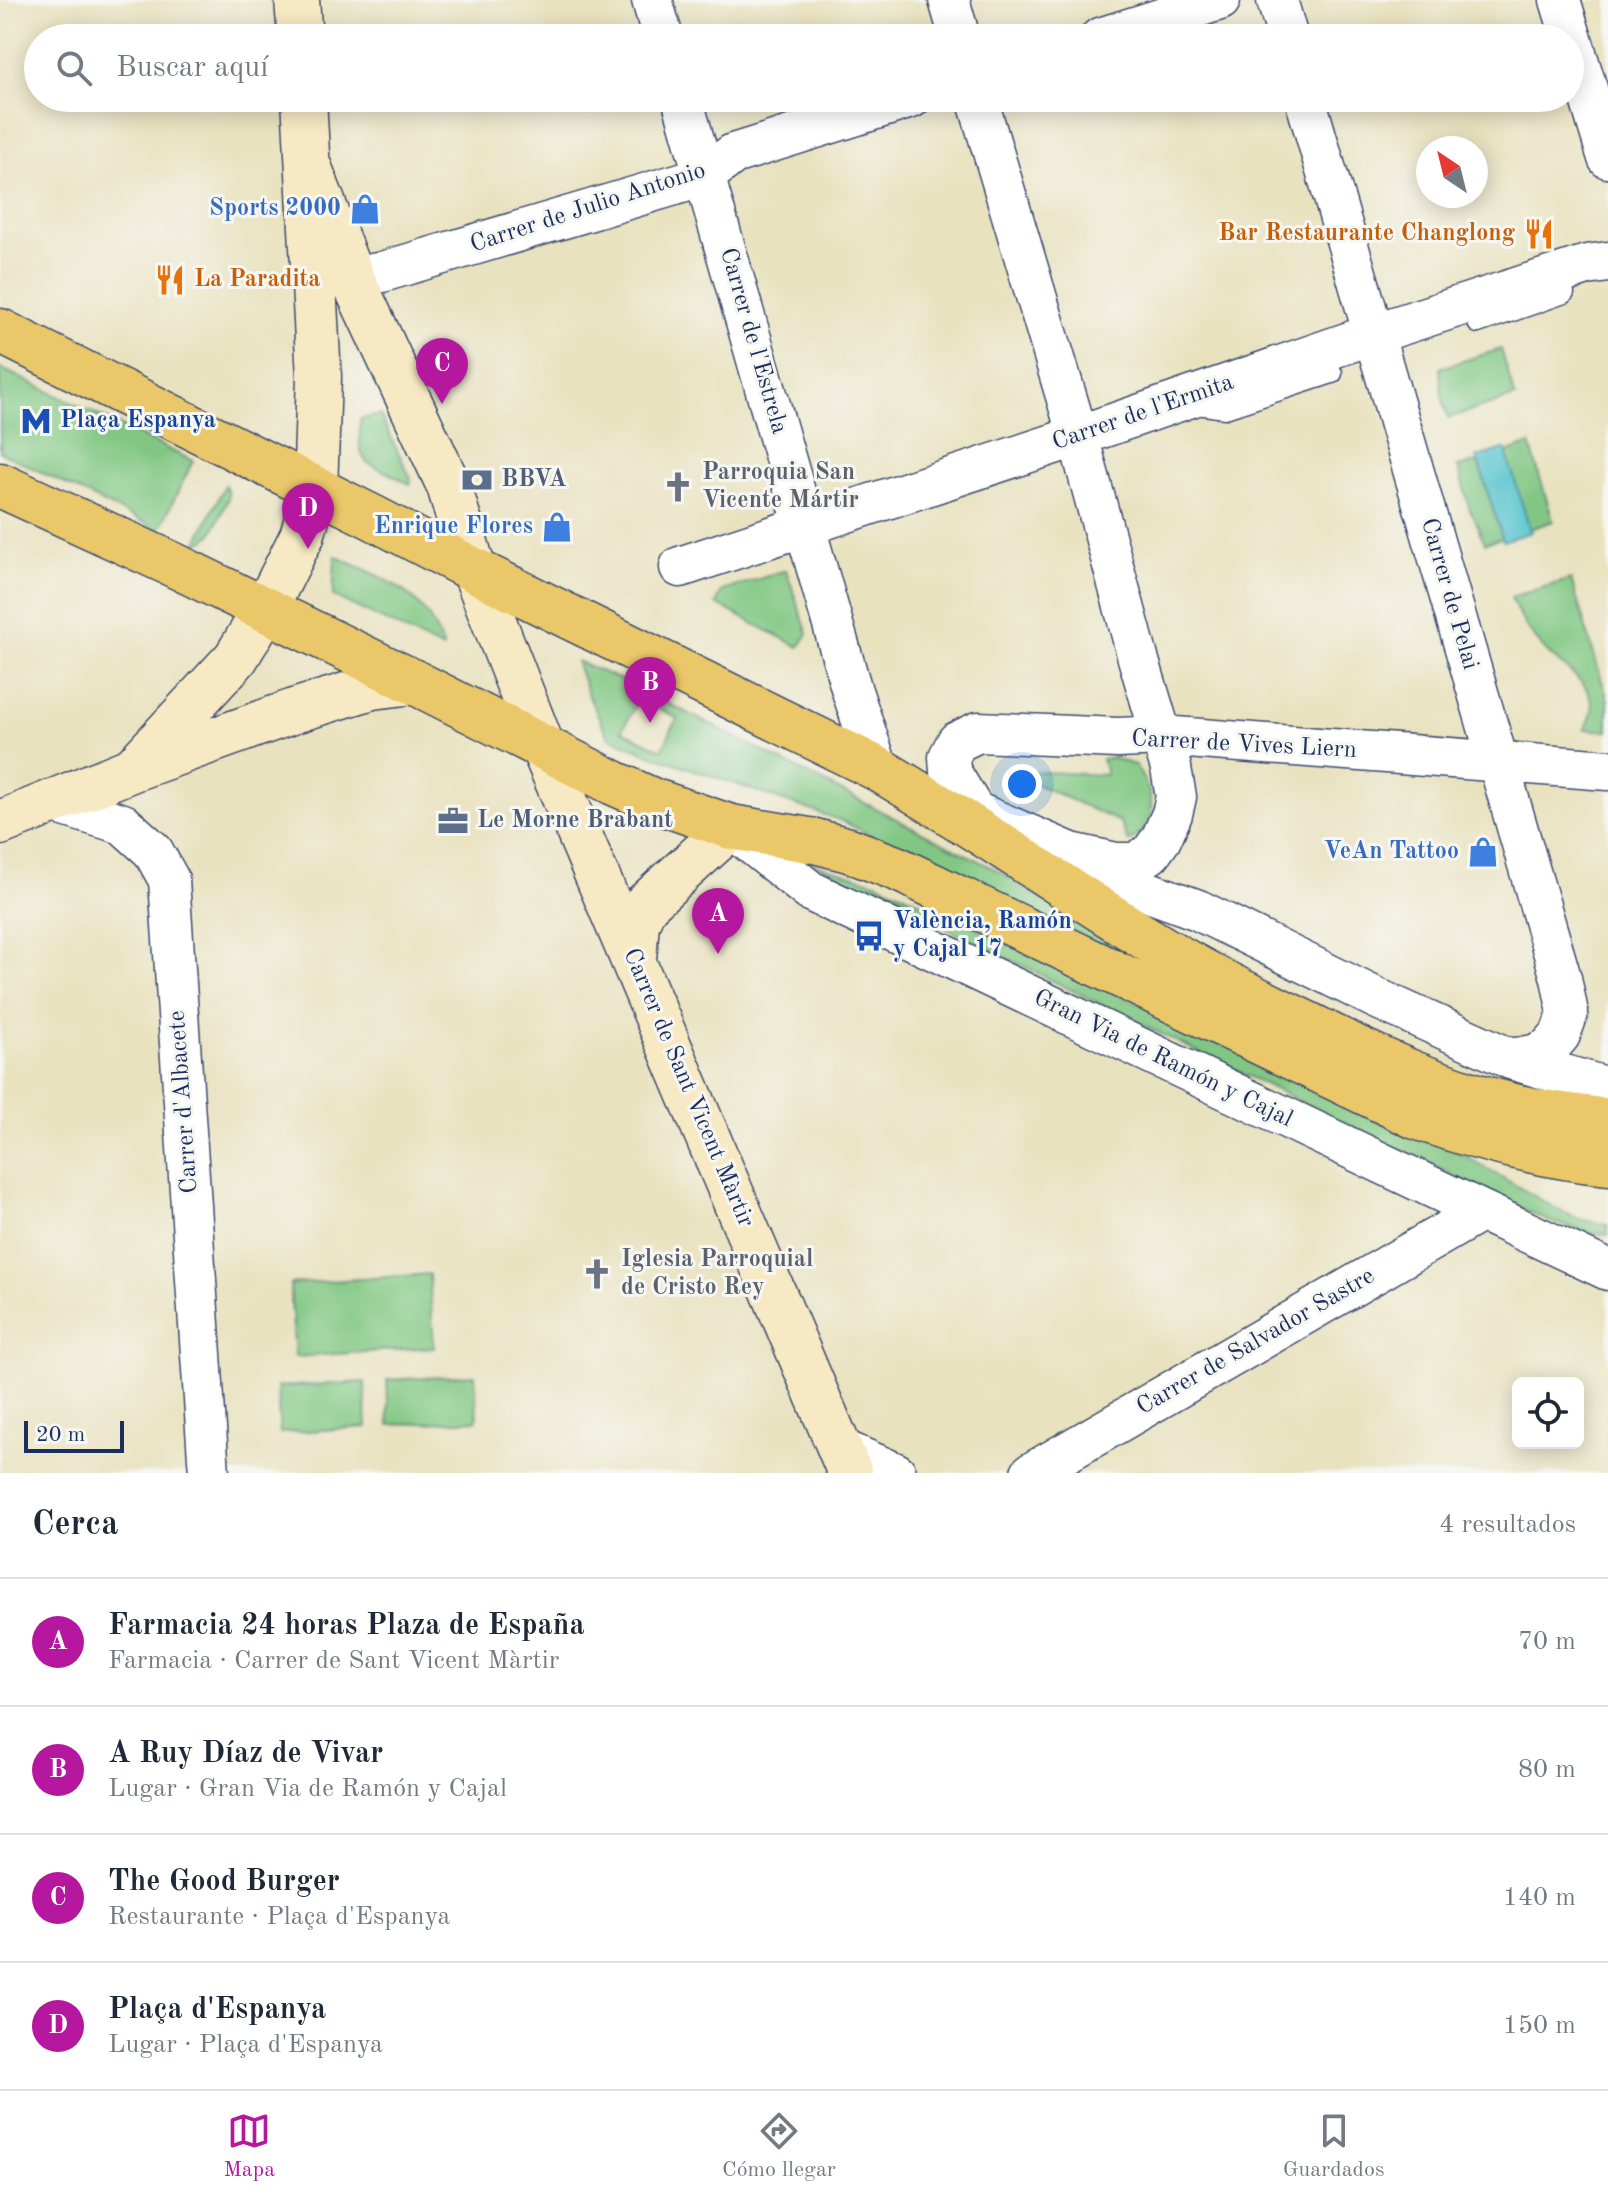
<!DOCTYPE html>
<html lang="es">
<meta charset="utf-8">
<style>
:root{--surface:#fff;--page:#f2f2f3;--text:#1f2937;--muted:#747a83;--line:#e0e1e3;--accent:#b5179e}
body{margin:0;font-family:"Old Standard TT",serif;background:var(--page);color:var(--text)}
.controls{position:absolute;right:24px;bottom:24px;display:grid;overflow:hidden;border-radius:12px;box-shadow:0 4px 20px #0003}
.controls button{width:72px;height:72px;display:grid;place-items:center;padding:0;border:0;border-bottom:2px solid var(--line);background:var(--surface);color:var(--text);font:40px sans-serif}
.compass{position:absolute;left:1416px;top:136px;width:72px;height:72px;border-radius:50%;background:var(--surface);box-shadow:0 4px 20px #0003;rotate:325deg}
.scale{position:absolute;left:24px;bottom:20px;width:100px;box-sizing:border-box;padding-left:8px;border:4px solid #1b2f5e;border-top:0;font-size:22px;line-height:28px;white-space:nowrap;color:#1b2f5e;-webkit-text-stroke:6px #f6f6f2;paint-order:stroke}
.you{position:absolute;left:1022px;top:784px;width:28px;height:28px;margin:-20px;border:6px solid #fff;border-radius:50%;background:#1a73e8;box-shadow:0 0 0 12px #1a73e833}
.badge{display:grid;place-items:center;width:52px;height:52px;border-radius:50%;background:var(--accent);color:#fff;font-size:26px;font-weight:700}
.pin{position:absolute;translate:-50% -66px;filter:drop-shadow(0 2px 4px #0008)}
.pin::after{content:'';position:absolute;top:42px;width:28px;height:24px;background:inherit;clip-path:polygon(0 0,100% 0,50% 100%)}
.list{margin:0;padding:0;list-style:none}
h2{display:flex;justify-content:space-between;align-items:center;height:104px;margin:0;padding:0 32px;font-size:34px}
h2 small{font-size:26px;font-weight:400;color:var(--muted)}
.list li{display:grid;grid-template-columns:52px 1fr auto;gap:24px;align-items:center;box-sizing:border-box;height:128px;padding:0 32px;border-top:2px solid var(--line)}
.list b{display:block;font-size:30px;white-space:nowrap}
.list p{margin:0;font-size:26px;white-space:nowrap;color:var(--muted)}
.list em{font-size:26px;font-style:normal;color:var(--muted)}
.icon{flex:none;width:44px;height:44px;fill:none;stroke:currentColor;stroke-width:2;stroke-linecap:round;stroke-linejoin:round}
.map{position:relative;flex:none;width:1608px;height:1473px;overflow:hidden}
.search{position:absolute;background:var(--surface);box-shadow:0 4px 20px #0003;left:24px;right:24px;top:24px;height:88px;display:flex;align-items:center;gap:20px;box-sizing:border-box;padding:0 28px;border-radius:44px;color:var(--muted);font-size:30px}
.sheet{height:616px;background:var(--surface)}
nav{display:flex;justify-content:space-around;align-items:center;box-sizing:border-box;height:112px;border-top:2px solid var(--line);background:var(--surface);font-size:22px;color:var(--muted)}
nav a{display:grid;justify-items:center;gap:4px}
nav .on{color:var(--accent)}
.map>svg:first-child{display:block}
.green{fill:#81c783;stroke:#4e7b70;stroke-width:2;fill-rule:evenodd}
.water{fill:#58c5cd;stroke:#3a7a96;stroke-width:2}
.lines{fill:none;stroke-linecap:round;stroke-linejoin:round}
.lane-casing{stroke:#3a4a6d;stroke-width:23}
.street-casing{stroke:#3a4a6d;stroke-width:43}
.secondary-casing{stroke:#3a4a6d;stroke-width:47}
.primary-casing{stroke:#3a4a6d;stroke-width:47}
.lane{stroke:#fff;stroke-width:20}
.street{stroke:#fff;stroke-width:40}
.secondary{stroke:#f7e9c3;stroke-width:44}
.primary{stroke:#eac769;stroke-width:44}
.labels{text-anchor:middle;dominant-baseline:central;stroke-width:6;stroke-linejoin:round;paint-order:stroke}
.street-label{font-size:24px;fill:#1b2f5e;stroke:#f6f6f2}
.shop-label{font-size:24px;font-weight:bold;fill:#366cbe;stroke:#f6f6f2;text-anchor:end}
.food-label{font-size:24px;font-weight:bold;fill:#c56008;stroke:#f6f6f2;text-anchor:end}
.transit-label{font-size:24px;font-weight:bold;fill:#164399;stroke:#f6f6f2;text-anchor:start}
.worship-label{font-size:24px;font-weight:bold;fill:#5b616d;stroke:#f6f6f2;text-anchor:start}
.service-label{font-size:24px;font-weight:bold;fill:#4e5e75;stroke:#f6f6f2;text-anchor:start}
</style>
<div class="map">
<svg width="1608" height="1473" viewBox="0 0 1608 1473">
<rect width="100%" height="100%" fill="#f6f6f2"/>
<filter id="ink" filterUnits="userSpaceOnUse"><feTurbulence type="fractalNoise" baseFrequency=".0125" numOctaves="2"/><feDisplacementMap in="SourceGraphic" scale="16" xChannelSelector="R" yChannelSelector="G"/><feConvolveMatrix kernelMatrix="1 2 1 2 8 2 1 2 1" color-interpolation-filters="sRGB"/></filter>
<filter id="wash" filterUnits="userSpaceOnUse"><feTurbulence type="fractalNoise" baseFrequency=".006" numOctaves="4" result="noise"/><feDisplacementMap in="SourceGraphic" scale="32" xChannelSelector="R" yChannelSelector="G"/><feGaussianBlur stdDeviation="1.8" result="paint"/><feColorMatrix in="noise" values="0 0 0 0 0 0 0 0 0 0 0 0 0 0 0 0 0 1.4 0 .05"/><feComposite in="paint" operator="in"/></filter>
<g filter="url(#wash)">
<rect width="100%" height="100%" fill="#e9e2bf"/>
<path class="green" d="M1501,349L1515,397L1448,418L1442,396L1440,368Z
M0,368L193,461L159,530L0,452Z
M380,415L411,479L410,484L366,462L360,450V419Z
M1530,444L1553,521L1530,529L1506,453Z
M1478,462L1502,538L1485,543L1470,510L1458,467Z
M225,485L228,492V499L212,534L205,540L196,544Z
M335,556C366,571 404,583 425,612C433,622 438,634 443,645V649L333,596Z
M786,570L808,634L799,647L716,604L722,591Z
M1571,579L1608,701V731L1585,729C1608,692 1572,676 1549,654C1534,639 1519,618 1511,597Z
M576,661L626,682L997,870L1148,963L1149,968L842,821L646,753L609,737L588,695ZM639,699L677,718L662,750L622,730Z
M1113,758L1135,765C1153,791 1163,825 1128,842L1120,822L1005,770L1106,775L1102,759Z
M811,862L881,884L1446,1145L1560,1211L1580,1219L1608,1225V1235L1594,1234L1548,1221L1161,1034Z
M429,1274L434,1347L295,1357L290,1284Z
M475,1375L477,1420L389,1425L387,1380Z
M365,1382L367,1427L280,1433L277,1387Z"/>
<path class="water" d="M1505,449L1531,532L1503,541L1477,457Z"/>
</g>
<g filter="url(#ink)">
<g class="lines">
<g class="lane-casing">
<path id="lane" d="M1478,323L1564,293
M1198,404L1225,408L1332,373"/>
</g>
<g class="street-casing">
<path id="street" d="M652,0L663,38
M949,0L960,38
M1277,0L1288,38
M1560,0L1608,158
M1100,38L1220,0
M682,98L852,691L878,769
M977,98L1078,436L1138,658L1171,768L1176,797L1172,814L1161,839L1151,853L1136,863H1116L1071,853
M1305,98L1561,978L1568,1013L1560,1035L1548,1049L1534,1055L1511,1059
M352,278L382,272L705,176L733,154L911,98
M680,567L1078,436L1373,334L1587,265L1608,262
M51,802L123,824L153,851L169,880L209,1473
M964,807L1071,853L1092,867L1124,883L1198,910L1378,999L1511,1059L1608,1088
M973,809L950,771L949,757L957,742L978,732L1118,738L1162,736L1608,770
M731,827L810,891L1482,1211L1608,1270
M839,1448L896,1473
M1031,1473L1482,1211"/>
</g>
<g class="secondary-casing">
<path id="secondary" d="M297,0L300,38
M309,166L352,278L449,486L474,570L543,748L850,1473
M133,769L236,658L265,610L302,536L315,490L319,377L304,98
M0,823L133,769L297,710L372,687L414,682
M634,959L637,923L645,905L731,827"/>
</g>
<g class="primary-casing">
<path id="primary" d="M0,331L374,518L474,570L878,769C968,822 1055,882 1144,937C1197,970 1254,998 1310,1025C1377,1059 1445,1090 1518,1107C1548,1114 1578,1117 1608,1121
M0,485L174,565L414,682L614,783L652,800L731,827L815,841L849,850L898,869L1416,1117C1477,1139 1543,1156 1608,1163"/>
</g>
<use href="#lane" class="lane"/>
<use href="#street" class="street"/>
<use href="#secondary" class="secondary"/>
<use href="#primary" class="primary"/>
</g>
</g>
<defs>
<g id="shop-bare" transform="scale(2.4)"><path d="M-5-2.5h2.3a2.7 3.5 0 0 1 5.4 0H5L5.5 6h-11ZM-1.5-2.5h3a1.5 2.3 0 0 0-3 0Z" fill="#3f7fe0" stroke="#f6f6f2" stroke-width="2.5" paint-order="stroke"/></g>
<g id="restaurant-bare" transform="scale(2.4)"><path d="M-5-6h1v4h1v-4h1v4h1v-4h1v5L-1.5 .5V6h-2V.5L-5-1ZM5-6V6H3V1.5H1.5Q1.5-4 5-6Z" fill="#e8710a" stroke="#f6f6f2" stroke-width="2.5" paint-order="stroke"/></g>
<g id="metro-bare" transform="scale(2.4)"><path d="M-5.5 5V-5H-3L0 0L3-5H5.5V5H3V-.5L0 4L-3-.5V5Z" fill="#1a4fb4" stroke="#f6f6f2" stroke-width="2.5" paint-order="stroke"/></g>
<g id="bank-bare" transform="scale(2.4)"><path d="M-6-4H6V4H-6ZM0-2.3a2.3 2.3 0 1 0 0 4.6a2.3 2.3 0 1 0 0-4.6Z" fill="#5c6f8a" stroke="#f6f6f2" stroke-width="2.5" paint-order="stroke"/></g>
<g id="church-bare" transform="scale(2.4)"><path d="M-1.2-6h2.4v3.5h3.3v2.4h-3.3V6h-2.4V-.1h-3.3v-2.4h3.3Z" fill="#6b7280" stroke="#f6f6f2" stroke-width="2.5" paint-order="stroke"/></g>
<g id="office-bare" transform="scale(2.4)"><path d="M-6-3h4V-5.5h4V-3h4V5H-6ZM-1-4.5V-3h2v-1.5ZM-6 0V1H6V0Z" fill="#5c6f8a" stroke="#f6f6f2" stroke-width="2.5" paint-order="stroke"/></g>
<g id="bus-bare" transform="scale(2.4)"><path d="M-5-6H5V4H4V6H2V4H-2V6H-4V4H-5ZM-3.5-4V0h7V-4ZM-3.5 1.2v1.5H-2V1.2ZM2 1.2v1.5H3.5V1.2Z" fill="#1a4fb4" stroke="#f6f6f2" stroke-width="2.5" paint-order="stroke"/></g>
</defs>
<g fill-rule="evenodd">
<use href="#shop-bare" x="365" y="209"/>
<use href="#restaurant-bare" x="1539" y="234"/>
<use href="#restaurant-bare" x="170" y="280"/>
<use href="#metro-bare" x="36" y="421"/>
<use href="#bank-bare" x="477" y="480"/>
<use href="#church-bare" x="678" y="487"/>
<use href="#shop-bare" x="557" y="527"/>
<use href="#office-bare" x="453" y="821"/>
<use href="#shop-bare" x="1483" y="852"/>
<use href="#bus-bare" x="869" y="936"/>
<use href="#church-bare" x="597" y="1274"/>
</g>
<g class="labels">
<g class="street-label">
<text transform="translate(588 208) rotate(-18)">Carrer de Julio Antonio</text>
<text transform="translate(753 341) rotate(74)">Carrer de l'Estrela</text>
<text transform="translate(1143 413) rotate(-19)">Carrer de l'Ermita</text>
<text transform="translate(1449 594) rotate(74)">Carrer de Pelai</text>
<text transform="translate(1244 745) rotate(3)">Carrer de Vives Liern</text>
<text transform="translate(1163 1059) rotate(26)">Gran Via de Ramón y Cajal</text>
<text transform="translate(688 1088) rotate(67)">Carrer de Sant Vicent Màrtir</text>
<text transform="translate(184 1102) rotate(-94)">Carrer d'Albacete</text>
<text transform="translate(1256 1342) rotate(-30)">Carrer de Salvador Sastre</text>
</g>
<g class="shop-label">
<text x="341" y="209">Sports 2000</text>
<text x="533" y="527">Enrique Flores</text>
<text x="1459" y="852">VeAn Tattoo</text>
</g>
<g class="food-label">
<text x="1515" y="234">Bar Restaurante Changlong</text>
<text x="194" y="280" text-anchor="start">La Paradita</text>
</g>
<g class="transit-label">
<text x="60" y="421">Plaça Espanya</text>
<text x="893" y="922">València, Ramón<tspan x="893" dy="28">y Cajal 17</tspan></text>
</g>
<g class="worship-label">
<text x="702" y="473">Parroquia San<tspan x="702" dy="28">Vicente Mártir</tspan></text>
<text x="621" y="1260">Iglesia Parroquial<tspan x="621" dy="28">de Cristo Rey</tspan></text>
</g>
<g class="service-label">
<text x="501" y="480">BBVA</text>
<text x="477" y="821">Le Morne Brabant</text>
</g>
</g>
</svg>
<div class="controls">
<button><svg class="icon" aria-label="locate" viewBox="0 0 24 24"><circle cx="12" cy="12" r="6"/><path d="M12 2v4M12 18v4M2 12h4M18 12h4"/></svg></button>
</div>
<svg class="compass" viewBox="-18 -18 36 36"><path d="M0-13l5 13h-10z" fill="#e53935"/><path d="M0 13l5-13h-10z" fill="#747a83"/></svg>
<div class="scale">20 m</div>
<div class="you"></div>
<div class="pin badge" style="left:718px;top:954px">A</div>
<div class="pin badge" style="left:650px;top:723px">B</div>
<div class="pin badge" style="left:442px;top:404px">C</div>
<div class="pin badge" style="left:308px;top:549px">D</div>
<div class="search"><svg class="icon" aria-label="search" viewBox="0 0 24 24"><circle cx="10" cy="10" r="6"/><path d="M15 15l6 6"/></svg>Buscar aquí</div>
</div>
<section class="sheet">
<h2>Cerca<small>4 resultados</small></h2>
<ul class="list">
<li><span class="badge">A</span><div><b>Farmacia 24 horas Plaza de España</b><p>Farmacia · Carrer de Sant Vicent Màrtir</p></div><em>70 m</em></li>
<li><span class="badge">B</span><div><b>A Ruy Díaz de Vivar</b><p>Lugar · Gran Via de Ramón y Cajal</p></div><em>80 m</em></li>
<li><span class="badge">C</span><div><b>The Good Burger</b><p>Restaurante · Plaça d'Espanya</p></div><em>140 m</em></li>
<li><span class="badge">D</span><div><b>Plaça d'Espanya</b><p>Lugar · Plaça d'Espanya</p></div><em>150 m</em></li>
</ul>
</section>
<nav>
<a class="on"><svg class="icon" aria-label="map" viewBox="0 0 24 24"><path d="M3 6l6-2 6 2 6-2v14l-6 2-6-2-6 2zM9 4v14M15 6v14"/></svg>Mapa</a>
<a><svg class="icon" aria-label="directions" viewBox="0 0 24 24"><path d="M12 3l9 9-9 9-9-9zM9 14v-3h6M13 9l2 2-2 2"/></svg>Cómo llegar</a>
<a><svg class="icon" aria-label="saved" viewBox="0 0 24 24"><path d="M7 4h10v16l-5-4-5 4z"/></svg>Guardados</a>
</nav>
